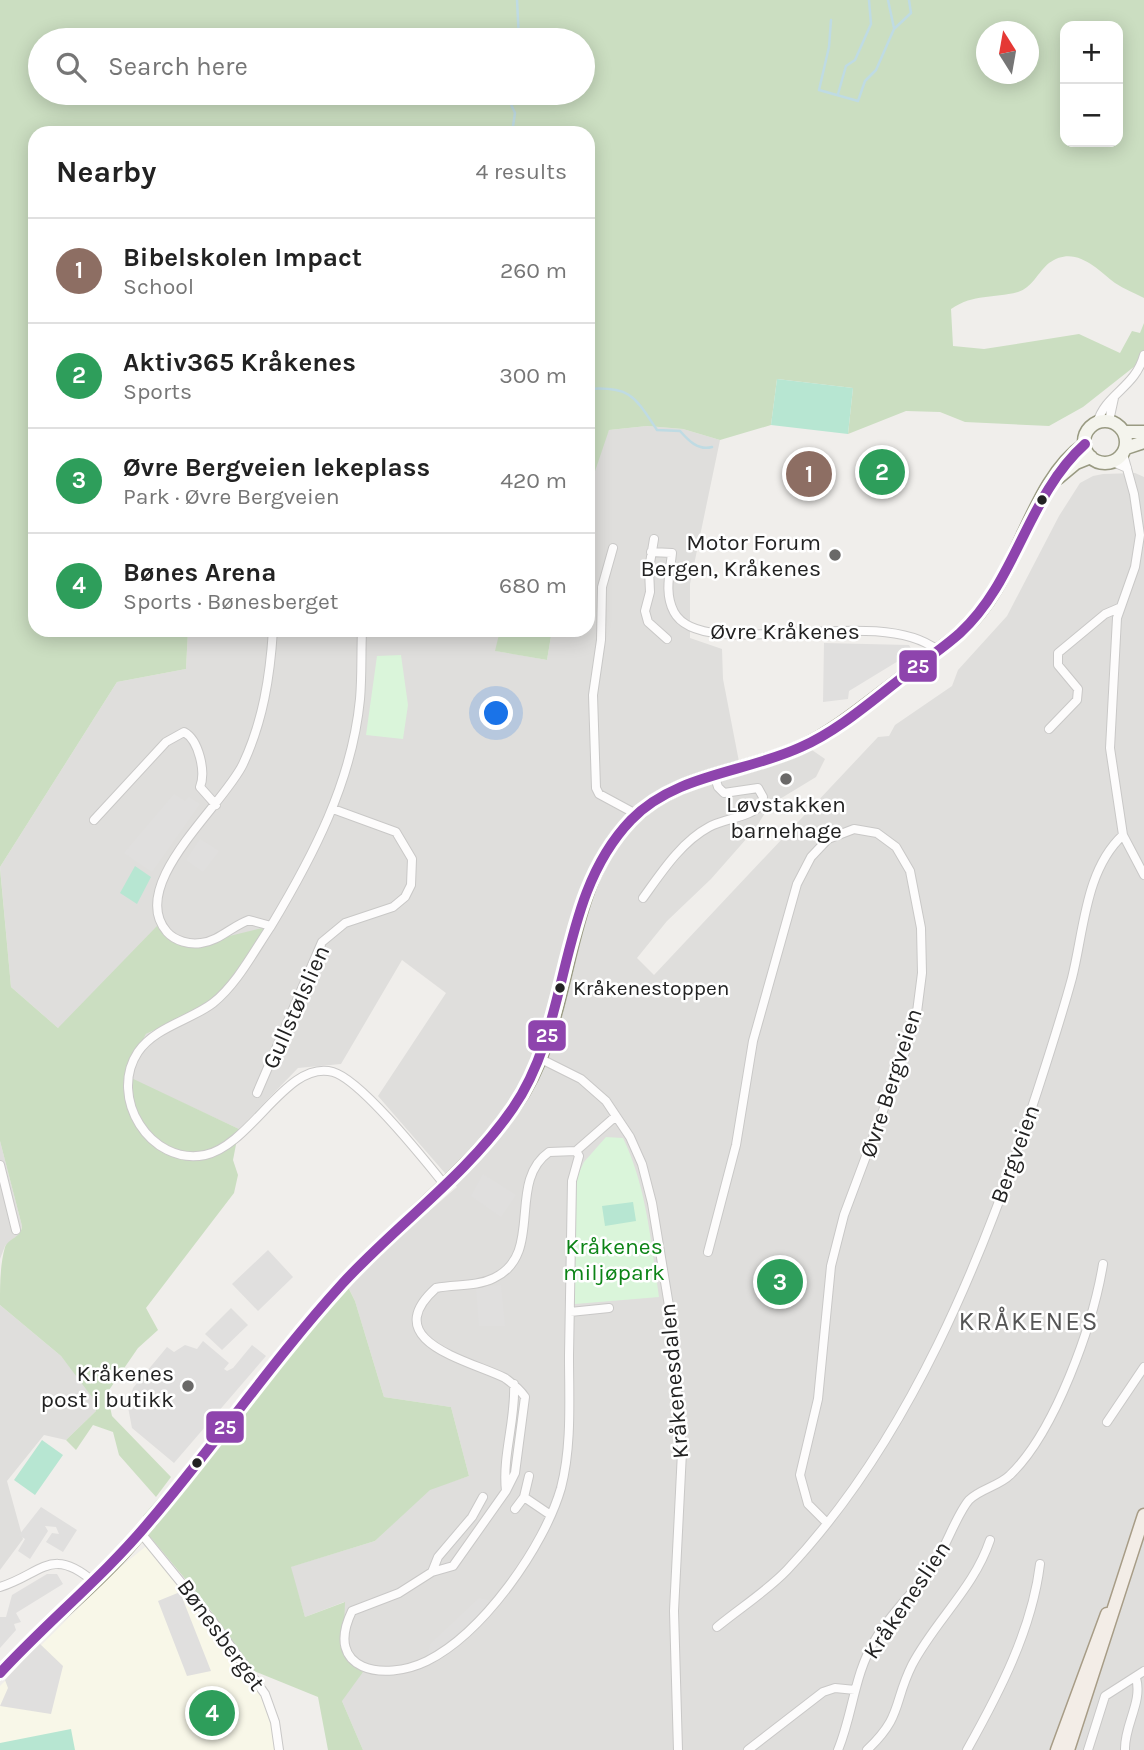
<!DOCTYPE html>
<meta charset="utf-8">
<style>
:root{--surface:#fff;--page:#f6f6f6;--text:#222;--muted:#767676;--line:#e0e0e0;--accent:#6a6968}
body{margin:0;font-family:Karla,sans-serif;background:var(--page);color:var(--text)}
.controls{position:absolute;right:21px;top:21px;display:grid;overflow:hidden;border-radius:14px;box-shadow:0 4px 18px #0003}
.controls button{width:63px;height:63px;display:grid;place-items:center;padding:0;border:0;border-bottom:2px solid var(--line);background:var(--surface);color:var(--text);font:35px sans-serif}
.compass{position:absolute;left:976px;top:21px;width:63px;height:63px;border-radius:50%;background:var(--surface);box-shadow:0 4px 18px #0003;rotate:349deg}
.you{position:absolute;left:497px;top:714px;width:24px;height:24px;margin:-18px;border:5px solid #fff;border-radius:50%;background:#1a73e8;box-shadow:0 0 0 10px #1a73e833}
.badge{display:grid;place-items:center;width:46px;height:46px;border-radius:50%;background:var(--accent);color:#fff;font-size:23px;font-weight:700}
.pin{position:absolute;translate:-50% -50%;border:4px solid #fff;box-shadow:0 2px 7px #0006}
.list{margin:0;padding:0;list-style:none}
h2{display:flex;justify-content:space-between;align-items:center;height:91px;margin:0;padding:0 28px;font-size:30px}
h2 small{font-size:23px;font-weight:400;color:var(--muted)}
.list li{display:grid;grid-template-columns:46px 1fr auto;gap:21px;align-items:center;box-sizing:border-box;height:105px;padding:0 28px;border-top:2px solid var(--line)}
.list b{display:block;font-size:26px;white-space:nowrap}
.list p{margin:0;font-size:23px;white-space:nowrap;color:var(--muted)}
.list em{font-size:23px;font-style:normal;color:var(--muted)}
.icon{flex:none;width:38px;height:38px;fill:none;stroke:currentColor;stroke-width:2;stroke-linecap:round;stroke-linejoin:round}
.map{position:relative;flex:none;width:1144px;height:1750px;overflow:hidden}
.search{position:absolute;background:var(--surface);box-shadow:0 4px 18px #0003;left:28px;top:28px;width:567px;height:77px;display:flex;align-items:center;gap:18px;box-sizing:border-box;padding:0 24px;border-radius:38px;color:var(--muted);font-size:26px}
.panel{position:absolute;background:var(--surface);box-shadow:0 4px 18px #0003;left:28px;top:126px;width:567px;height:511px;border-radius:21px}
.map>svg:first-child{display:block}
.residential{fill:#dfdedc}
.education{fill:#f8f7e8}
.forest{fill:#cbdec1;fill-rule:evenodd}
.park{fill:#daf5da}
.pitch{fill:#b7e6d2}
.parking{fill:#e0dfde}
.lines{fill:none;stroke-linecap:round;stroke-linejoin:round}
.stream{stroke:#bfdbe3;stroke-width:2.5}
.minor-casing{stroke:#c9c8c7;stroke-width:10}
.secondary-casing{stroke:#999a82;stroke-width:15}
.primary-casing{stroke:#a79c86;stroke-width:15}
.minor{stroke:#fdfcfc;stroke-width:8}
.secondary{stroke:#f4f4ed;stroke-width:12}
.primary{stroke:#f3ede7;stroke-width:12}
.bus-1-casing{stroke:#fff;stroke-width:16}
.bus-1{stroke:#8e44ad;stroke-width:10}
.bus-dot{fill:#222;stroke:#fff;stroke-width:2.5}
.poi-dot{fill:#6a6968;stroke:#fff;stroke-width:2.5}
.labels{text-anchor:middle;dominant-baseline:central;stroke-width:5;stroke-linejoin:round;paint-order:stroke}
.bus-label{font-size:21px;fill:#222;stroke:#fff;text-anchor:start}
.poi-label{font-size:23px;fill:#222;stroke:#fff;text-anchor:end}
.street-label{font-size:23px;fill:#222;stroke:#fff}
.park-label{font-size:23px;fill:#0c8416;stroke:#fff}
.quarter-label{font-size:26px;letter-spacing:2px;fill:#555;stroke:#fff}
.line-badge{stroke:#fff;stroke-width:2.5}
.badge-label{font-size:19px;text-anchor:middle;font-weight:bold;fill:#fff}
</style>
<div class="map">
<svg width="1144" height="1750" viewBox="0 0 1144 1750">
<rect width="100%" height="100%" fill="#f0eeeb"/>
<path class="residential" d="M647,426L683,429L720,440L690,584V638L722,649L723,679L741,772L812,750L825,759L816,777L770,805L755,829L711,879L667,921L637,958L654,975L878,737L889,736L895,725L952,686L958,670L1007,616L1059,516L1080,483L1093,476L1103,474L1135,473L1144,477V1750H363L342,1701L344,1602L305,1617L290,1567L375,1541L430,1489L469,1476L451,1407L384,1397L355,1301L346,1283L457,1187L378,1096L446,993L402,960L341,1064L298,1068L239,1129L125,1076L146,1034L212,1003L268,928L58,1028L11,987L0,867L117,682L186,669L188,630H500L496,651L547,660L552,630H588V529L594,491L591,483L600,448L609,430Z
M0,1141L22,1226L19,1235L5,1246L0,1259Z
M0,1305L61,1356L83,1383L92,1397L96,1411L66,1440L44,1435L7,1481L23,1539L0,1570Z"/>
<path class="education" d="M150,1543L265,1694L278,1750H0V1686L118,1569Z"/>
<path class="forest" d="M0,0H1144V298C1135,293 1124,289 1115,283C1097,269 1075,244 1049,263C1038,272 1032,288 1018,292C992,299 975,293 951,309L953,346L984,349L1079,334L1120,353L1132,331L1140,333L1144,323V364L1135,366L1083,407L1049,426L965,422L940,412L906,411L848,434L853,388L777,379L771,425L720,440L683,429L647,426L609,430L591,483L594,491L588,529V133H35V630H188L186,669L117,682L0,867ZM1065,26H1118V142H1065ZM986,32H1028V74H986ZM40,40H583V93H40Z
M500,630H552L547,660L495,651Z
M0,868L11,987L58,1028L157,926L197,944L270,926L212,1003L146,1034L125,1075L239,1129L233,1160L238,1175L234,1193L146,1308L158,1330L138,1348L107,1393L112,1416L171,1477L156,1497L119,1455L113,1432L93,1425L76,1450L66,1440L96,1411L92,1397L61,1356L0,1305C0,1285 0,1265 5,1247C9,1238 21,1238 22,1226L0,1141Z
M346,1283L355,1301L384,1397L451,1407L469,1476L430,1490L375,1541L291,1567L305,1617L345,1602L343,1651L363,1672L342,1701L363,1750H328L318,1697L254,1671L206,1604L147,1533L143,1516Z"/>
<path class="park" d="M401,655L408,705L403,739L366,735L377,656Z
M606,1137L623,1138C647,1188 651,1243 659,1297L575,1304V1181L584,1162Z"/>
<path class="pitch" d="M777,379L853,388L848,434L771,425Z
M135,866L151,877L137,904L120,893Z
M633,1202L636,1221L605,1226L602,1206Z
M42,1440L63,1455L35,1495L14,1480Z
M71,1729L75,1750H0V1743Z"/>
<path class="parking" d="M824,643L909,645L913,652L849,691L848,699L823,702Z
M174,794L185,801L189,797L200,804L152,872L124,853Z
M200,839L219,851L203,872L186,860Z
M483,1174L516,1195L501,1217L471,1196Z
M268,1250L293,1277L258,1311L232,1284Z
M501,1285L505,1326H479L476,1287Z
M231,1308L248,1325L222,1350L205,1334Z
M203,1341L229,1363L224,1369L227,1371L233,1368L252,1345L266,1356L174,1463L132,1428L128,1407L133,1388L167,1347L174,1352L185,1345L197,1349Z
M41,1507L77,1530L63,1552L46,1542L52,1533L59,1534L56,1527L45,1526L48,1531L30,1559L18,1551L25,1539L19,1535Z
M47,1574H57L63,1584L16,1613L21,1622L14,1624L16,1630L0,1648V1617H6L12,1595Z
M180,1592L211,1671L187,1676L158,1601Z
M479,1598L492,1601L449,1646L427,1660L430,1644Z
M39,1643L63,1666L51,1714L0,1706L8,1688L5,1680Z"/>
<g class="lines">
<path class="stream" d="M517,0L519,40
M888,0L894,28
M831,20L829,47L819,90L858,101L865,81L876,70L894,29L911,13L909,0
M510,93L509,100L515,113L512,133
M838,94L846,66L855,60L871,24L869,0
M588,389C631,386 635,397 657,430L680,431C688,440 698,451 712,447"/>
<g class="minor-casing">
<path id="minor" d="M1109,421L1114,398
M1097,423C1106,393 1135,388 1144,355
M1123,454L1134,494L1140,535L1135,567L1117,618L1110,748L1123,835L1144,875
M1113,462L1127,468
M654,539L649,569L650,592L645,611L648,622L667,639
M613,548L602,587L601,640L593,695L596,788L599,794L636,814
M651,552L672,553C670,573 664,593 674,612C702,665 877,602 937,650
M273,630C270,677 263,721 243,764C224,805 126,885 167,932C175,941 190,945 201,943C219,941 232,926 249,920L271,926C254,951 237,984 213,1003C191,1020 155,1027 138,1052C108,1097 150,1166 205,1155C252,1145 287,1059 333,1072C361,1080 423,1158 444,1184
M1049,729L1077,700L1078,689L1058,665V653L1105,614L1119,608
M94,820L166,742L184,732C199,740 206,772 200,787L216,805
M643,898C661,873 681,842 709,827C725,818 750,818 762,804L763,797L758,788L724,793L718,787L714,774
M271,926C313,856 352,782 360,699C362,677 361,653 362,630
M543,1060L581,1079L606,1101L630,1137L642,1164L652,1203L672,1324L682,1452L674,1611L678,1750
M257,1093L322,942L345,923L393,907L405,897L411,885L412,859L396,832L333,809
M0,1165L16,1230
M708,1252L736,1145L753,1041L797,884L811,857L828,839L854,829L877,833L896,847L910,871L921,928L922,973L917,1012L905,1052L844,1215L831,1266L818,1399L800,1475L808,1504L826,1522
M570,1312L609,1308
M514,1384C516,1420 502,1455 506,1491L515,1473L525,1397C519,1388 513,1384 505,1378C468,1360 377,1341 436,1288C455,1284 476,1287 494,1278C545,1254 506,1182 549,1152L576,1151
M1107,1422L1144,1367
M529,1476L524,1497L549,1514
M483,1497L472,1517L438,1557L432,1572L399,1593L352,1611C323,1671 384,1682 427,1661C483,1633 544,1547 561,1488C572,1446 569,1399 569,1356C570,1297 571,1239 572,1181L579,1156L576,1151L616,1116
M515,1509L524,1497
M140,1532L214,1623L265,1694L275,1722L279,1750
M432,1572L453,1566L506,1491
M0,1587C42,1574 51,1545 94,1582
M717,1627C740,1608 767,1591 787,1570C909,1441 984,1257 1038,1089C1050,1052 1062,1015 1072,978C1084,931 1085,870 1123,835
M748,1750L823,1692L835,1688L855,1690
M838,1750C853,1714 854,1674 875,1640C892,1611 918,1589 936,1561C947,1544 957,1514 969,1500C980,1489 999,1486 1010,1475C1055,1432 1093,1325 1103,1264
M867,1750C903,1716 893,1703 912,1665C935,1621 974,1588 990,1540
M967,1750C999,1693 1032,1630 1040,1564
M1088,1750L1105,1696L1144,1671
M1125,1750C1124,1725 1143,1702 1136,1678"/>
</g>
<g class="secondary-casing">
<path id="secondary" d="M1084 442a21 21 0 1 1 42 0a21 21 0 1 1-42 0Z
M1124,432H1144
M1126,448L1144,442
M1058,478L1076,463L1091,457
M0,1673C38,1630 84,1596 122,1554C199,1468 264,1370 342,1284C398,1224 466,1174 514,1107C577,1020 558,893 631,820C677,773 745,773 801,747C834,731 863,707 892,685C915,667 938,651 960,633C1020,582 1027,484 1085,444"/>
</g>
<g class="primary-casing">
<path id="primary" d="M1057,1750L1107,1614
M1068,1750L1144,1515"/>
</g>
<use href="#minor" class="minor"/>
<use href="#secondary" class="secondary"/>
<use href="#primary" class="primary"/>
<g class="bus-1-casing">
<path id="bus-1" d="M0,1673C48,1621 103,1577 149,1522C215,1445 273,1360 342,1284C397,1224 466,1176 513,1108C573,1021 556,898 631,820C675,774 745,773 801,747C837,731 868,704 899,680C919,664 941,650 960,633C1017,581 1027,496 1085,444"/>
</g>
<use href="#bus-1" class="bus-1"/>
</g>
<g class="bus-dot">
<circle cx="1042" cy="500" r="6"/>
<circle cx="560" cy="988" r="6"/>
<circle cx="197" cy="1463" r="6"/>
</g>
<g class="poi-dot">
<circle cx="835" cy="555" r="7"/>
<circle cx="786" cy="779" r="7"/>
<circle cx="188" cy="1386" r="7"/>
</g>
<g class="labels">
<g class="bus-label">
<text x="573" y="988">Kråkenestoppen</text>
</g>
<g class="poi-label">
<text x="821" y="542">Motor Forum<tspan x="821" dy="26">Bergen, Kråkenes</tspan></text>
<text x="786" y="804" text-anchor="middle">Løvstakken<tspan x="786" dy="26">barnehage</tspan></text>
<text x="174" y="1373">Kråkenes<tspan x="174" dy="26">post i butikk</tspan></text>
</g>
<g class="street-label">
<text x="785" y="631">Øvre Kråkenes</text>
<text transform="translate(296 1007) rotate(-66)">Gullstølslien</text>
<text transform="translate(891 1083) rotate(-72)">Øvre Bergveien</text>
<text transform="translate(1015 1154) rotate(-70)">Bergveien</text>
<text transform="translate(674 1381) rotate(-95)">Kråkenesdalen</text>
<text transform="translate(907 1600) rotate(-56)">Kråkeneslien</text>
<text transform="translate(221 1635) rotate(54)">Bønesberget</text>
</g>
<g class="park-label">
<text x="614" y="1246">Kråkenes<tspan x="614" dy="26">miljøpark</tspan></text>
</g>
<g class="quarter-label">
<text x="1029" y="1321">KRÅKENES</text>
</g>
</g>
<g class="line-badge">
<rect x="898" y="649" width="40" height="34" rx="7" fill="#8e44ad"/>
<rect x="527" y="1019" width="40" height="33" rx="7" fill="#8e44ad"/>
<rect x="205" y="1410" width="40" height="34" rx="7" fill="#8e44ad"/>
</g>
<g class="badge-label">
<text x="918" y="673">25</text>
<text x="547" y="1042">25</text>
<text x="225" y="1434">25</text>
</g>
</svg>
<div class="controls">
<button>+</button>
<button>−</button>
</div>
<svg class="compass" viewBox="-18 -18 36 36"><path d="M0-13l5 13h-10z" fill="#e53935"/><path d="M0 13l5-13h-10z" fill="#767676"/></svg>
<div class="you"></div>
<div class="pin badge" style="left:809px;top:474px;background:#8d6e63">1</div>
<div class="pin badge" style="left:882px;top:472px;background:#2e9e5b">2</div>
<div class="pin badge" style="left:780px;top:1282px;background:#2e9e5b">3</div>
<div class="pin badge" style="left:212px;top:1713px;background:#2e9e5b">4</div>
<div class="search"><svg class="icon" aria-label="search" viewBox="0 0 24 24"><circle cx="10" cy="10" r="6"/><path d="M15 15l6 6"/></svg>Search here</div>
<section class="panel">
<h2>Nearby<small>4 results</small></h2>
<ul class="list">
<li><span class="badge" style="background:#8d6e63">1</span><div><b>Bibelskolen Impact</b><p>School</p></div><em>260 m</em></li>
<li><span class="badge" style="background:#2e9e5b">2</span><div><b>Aktiv365 Kråkenes</b><p>Sports</p></div><em>300 m</em></li>
<li><span class="badge" style="background:#2e9e5b">3</span><div><b>Øvre Bergveien lekeplass</b><p>Park · Øvre Bergveien</p></div><em>420 m</em></li>
<li><span class="badge" style="background:#2e9e5b">4</span><div><b>Bønes Arena</b><p>Sports · Bønesberget</p></div><em>680 m</em></li>
</ul>
</section>
</div>
